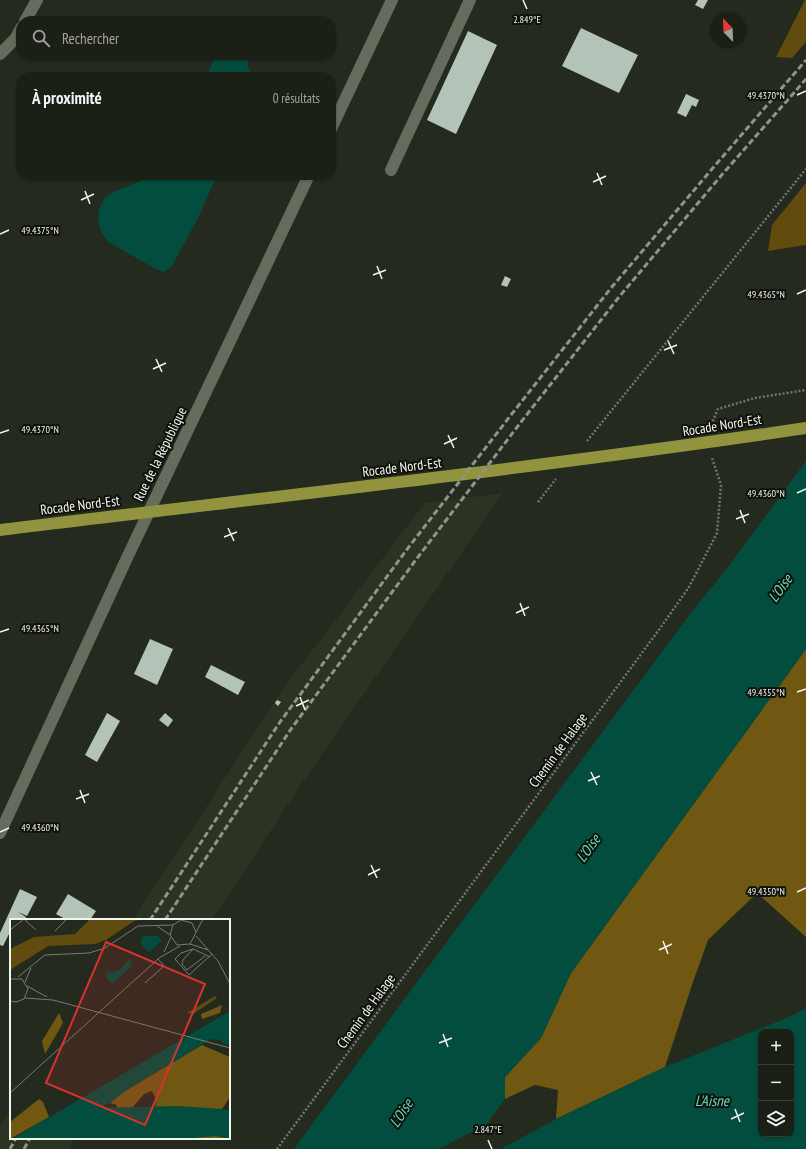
<!DOCTYPE html>
<html lang="fr">
<meta charset="utf-8">
<style>
:root{--surface:#1b2016;--page:#24281f;--text:#f1f3f6;--muted:#a0a3a1;--line:#393e35}
body{margin:0;font-family:"PT Sans Narrow",sans-serif;background:var(--page);color:var(--text)}
.controls{position:absolute;right:12px;bottom:12px;display:grid;overflow:hidden;border-radius:8px;box-shadow:0 1px 3px #0004}
.controls button{width:36px;height:36px;display:grid;place-items:center;padding:0;border:0;border-bottom:1px solid var(--line);background:var(--surface);color:var(--text);font:20px sans-serif}
.compass{position:absolute;left:710px;top:12px;width:36px;height:36px;border-radius:50%;background:var(--surface);box-shadow:0 1px 3px #0004;rotate:337deg}
.list{margin:0;padding:0;list-style:none}
h2{display:flex;justify-content:space-between;align-items:center;height:52px;margin:0;padding:0 16px;font-size:17px}
h2 small{font-size:13px;font-weight:400;color:var(--muted)}
.icon{flex:none;width:22px;height:22px;fill:none;stroke:currentColor;stroke-width:2;stroke-linecap:round;stroke-linejoin:round}
.map{position:relative;flex:none;width:806px;height:1149px;overflow:hidden}
.search{position:absolute;background:var(--surface);box-shadow:0 1px 3px #0004;left:16px;top:16px;width:320px;height:44px;display:flex;align-items:center;gap:10px;box-sizing:border-box;padding:0 14px;border-radius:16px;color:var(--muted);font-size:15px}
.panel{position:absolute;background:var(--surface);box-shadow:0 1px 3px #0004;left:16px;top:72px;width:320px;height:108px;border-radius:16px}
.map>svg:first-child{display:block}
.built{fill:#2b3422}
.green{fill:#614b0f}
.forest{fill:#705712}
.water{fill:#024d3d;fill-rule:evenodd}
.building{fill:#b4c3b7}
.lines{fill:none;stroke-linecap:round;stroke-linejoin:round}
.path{stroke:#71776c;stroke-width:2.5;stroke-dasharray:2 2;stroke-linecap:butt}
.service{stroke:#646c5e;stroke-width:12}
.secondary{stroke:#646c5e;stroke-width:12}
.primary{stroke:#91933e;stroke-width:12}
.rail{stroke:#8f948a;stroke-width:3;stroke-dasharray:6 3;stroke-linecap:butt}
.ticks{fill:none;stroke:#f2f7ee;stroke-width:1.5}
.labels{text-anchor:middle;dominant-baseline:central;stroke-width:4;stroke-linejoin:round;paint-order:stroke}
.street-label{font-size:14px;fill:#f2f7ee;stroke:#0f120c}
.water-label{font-size:15px;font-style:italic;fill:#63dbbb;stroke:#0f120c}
.inset-road{fill:none;stroke:#767c71;stroke-width:1}
.view{fill:#d73232;fill-opacity:0.15;stroke:#d73232;stroke-width:2}
.inset-edge{fill:none;stroke:#f2f7ee;stroke-width:2}
.ticks-label{font-size:10px;text-anchor:middle;fill:#f2f7ee;stroke:#0f120c;stroke-width:4;stroke-linejoin:round;paint-order:stroke}
</style>
<div class="map">
<svg width="806" height="1149" viewBox="0 0 806 1149">
<rect width="100%" height="100%" fill="#242a1e"/>
<path class="built" d="M503,493L298,789L212,920H133L282,690L425,503Z
M11,1108V1138H75L69,1149H0V1125Z"/>
<path class="green" d="M805,0H806V42L792,58L776,57Z
M806,183V245L768,251L772,225Z"/>
<path class="forest" d="M806,649V937L757,893L708,940L693,982L665,1067L556,1119L558,1090L535,1085L505,1099V1077L541,1038L571,973Z"/>
<path class="water" d="M216,55H239L247,58L248,66L253,77H206Z
M156,175H217L198,218L172,266L163,272L154,268L108,242L101,232L98,222L99,209L105,197L115,191Z
M806,461V649L571,973L541,1038L505,1077V1099L487,1124L439,1149H294L397,1009L690,614L728,567Z
M806,1008V1149H501L556,1119L665,1067L789,1017ZM761,1032H791V1134H761Z"/>
<path class="building" d="M698,0H708L703,9L695,5Z
M581,28L638,55L619,93L562,66Z
M468,31L497,45L456,134L427,120Z
M686,94L699,100L696,107L692,105L686,117L677,113Z
M505,276L511,279L507,287L501,285Z
M150,639L173,649L157,685L134,674Z
M211,665L245,682L238,695L205,677Z
M277,700L281,702L278,706L275,703Z
M107,713L120,721L97,762L85,755Z
M165,713L173,720L168,727L159,720Z
M20,889L37,897L27,916L18,912L26,917L25,920H11V930L3,946L0,945V933Z
M68,894L96,911L90,920H67L56,914Z"/>
<g class="lines">
<path class="path" d="M711,425L718,409L755,398L806,390
M587,441L806,169
M538,502L556,479
M277,1149L661,627L689,587L717,533L721,485L712,458"/>
<path class="service" d="M391,170L470,0"/>
<path class="secondary" d="M25,21L37,0
M0,54L15,39L21,28
M331,129L392,0
M0,833L126,560L309,175"/>
<path class="primary" d="M0,530C269,497 538,468 806,428"/>
<path class="rail" d="M150,920L280,722L408,548L511,415L611,288L712,169L806,60
M165,920L291,729L418,557L521,422L619,297L720,177L806,79
M10,1149L16,1138
M24,1149L30,1138"/>
</g>
<path class="ticks" d="M523,0L527,9M797,95L806,91M597,173L602,185M593,182L606,176M85,191L90,204M81,200L94,194M0,234L9,230M377,266L382,279M373,275L386,270M797,294L806,290M668,341L674,354M664,350L677,345M156,359L162,372M153,369L166,363M0,433L9,430M448,435L454,448M444,444L457,438M797,493L806,489M740,510L745,523M736,519L749,514M228,528L234,541M224,537L237,532M520,603L525,616M516,613L529,607M0,632L9,629M797,692L806,689M300,697L305,710M296,706L309,700M591,772L597,785M588,781L600,776M80,790L85,803M76,799L89,794M0,832L9,828M371,865L377,878M368,875L380,869M797,892L806,888M663,941L668,954M659,950L672,944M443,1034L448,1047M439,1043L452,1038M735,1109L740,1122M731,1119L744,1113M488,1140L492,1149"/>
<g class="labels">
<g class="street-label">
<text transform="translate(722 425) rotate(-9)">Rocade Nord-Est</text>
<text transform="translate(160 454) rotate(-64)">Rue de la République</text>
<text transform="translate(402 467) rotate(-7)">Rocade Nord-Est</text>
<text transform="translate(80 505) rotate(-7)">Rocade Nord-Est</text>
<text transform="translate(558 750) rotate(-54)">Chemin de Halage</text>
<text transform="translate(366 1011) rotate(-54)">Chemin de Halage</text>
</g>
<g class="water-label">
<text transform="translate(780 588) rotate(-54)">L'Oise</text>
<text transform="translate(588 848) rotate(-54)">L'Oise</text>
<text x="712" y="1100">L'Aisne</text>
<text transform="translate(401 1113) rotate(-57)">L'Oise</text>
</g>
</g>
<g transform="translate(10 919)">
<rect width="220" height="220" fill="#242a1e"/>
<path d="M80,0H132L124,2L96,21L85,25L38,27L0,51V30L24,18L65,15ZM205,77L207,79L183,95L177,94Z" fill="#614b0f"/>
<path d="M212,86L210,94L192,100L191,95ZM49,94L53,104L35,135L32,122ZM192,126L220,138V178L212,190L145,189L146,180L142,172L134,175L122,189L106,190L107,186L100,184L115,172ZM29,180L33,183L39,198L0,220V203ZM185,216H206L219,220H159Z" fill="#705712"/>
<path d="M133,17H148L152,22L139,33L133,28L130,22ZM120,40L122,47L102,65L96,58L97,54L108,52ZM220,92L219,125L214,126L211,121L201,120L115,172L100,184L88,189L168,187L212,190L220,192V220L206,217L171,220H2Z" fill="#024d3d"/>
<path class="inset-road" d="M14,0L26,11M147,7L160,16M0,11L14,0M45,12L57,0M186,13L182,4L171,1L163,6L160,16L167,26L180,25L193,0M186,17L208,42L220,65M180,25L198,31M183,30L173,41L172,45L177,51L195,37M154,33L161,18M200,38L183,30L171,34L165,40L179,56L202,35M8,58L35,36L79,34L95,29L128,7L163,6M0,60H12L18,70L14,80L6,83L0,82M15,63L21,49M135,64L154,47L148,40M17,67L37,78M15,79L43,81L220,129M0,174L149,39L170,27"/>
<path class="view" d="M96,23L195,65L135,206L36,164Z"/>
<rect width="220" height="220" class="inset-edge"/>
</g>
<g class="ticks-label">
<text x="527" y="23">2.849°E</text>
<text x="766" y="99">49.4370°N</text>
<text x="40" y="234">49.4375°N</text>
<text x="766" y="298">49.4365°N</text>
<text x="40" y="433">49.4370°N</text>
<text x="766" y="497">49.4360°N</text>
<text x="40" y="632">49.4365°N</text>
<text x="766" y="696">49.4355°N</text>
<text x="40" y="831">49.4360°N</text>
<text x="766" y="895">49.4350°N</text>
<text x="488" y="1133">2.847°E</text>
</g>
</svg>
<div class="controls">
<button>+</button>
<button>−</button>
<button><svg class="icon" aria-label="layers" viewBox="0 0 24 24"><path d="M12 4l9 5-9 5-9-5zM3 14l9 5 9-5"/></svg></button>
</div>
<svg class="compass" viewBox="-18 -18 36 36"><path d="M0-13l5 13h-10z" fill="#e53935"/><path d="M0 13l5-13h-10z" fill="#a0a3a1"/></svg>
<div class="search"><svg class="icon" aria-label="search" viewBox="0 0 24 24"><circle cx="10" cy="10" r="6"/><path d="M15 15l6 6"/></svg>Rechercher</div>
<section class="panel">
<h2>À proximité<small>0 résultats</small></h2>
<ul class="list">
</ul>
</section>
</div>
